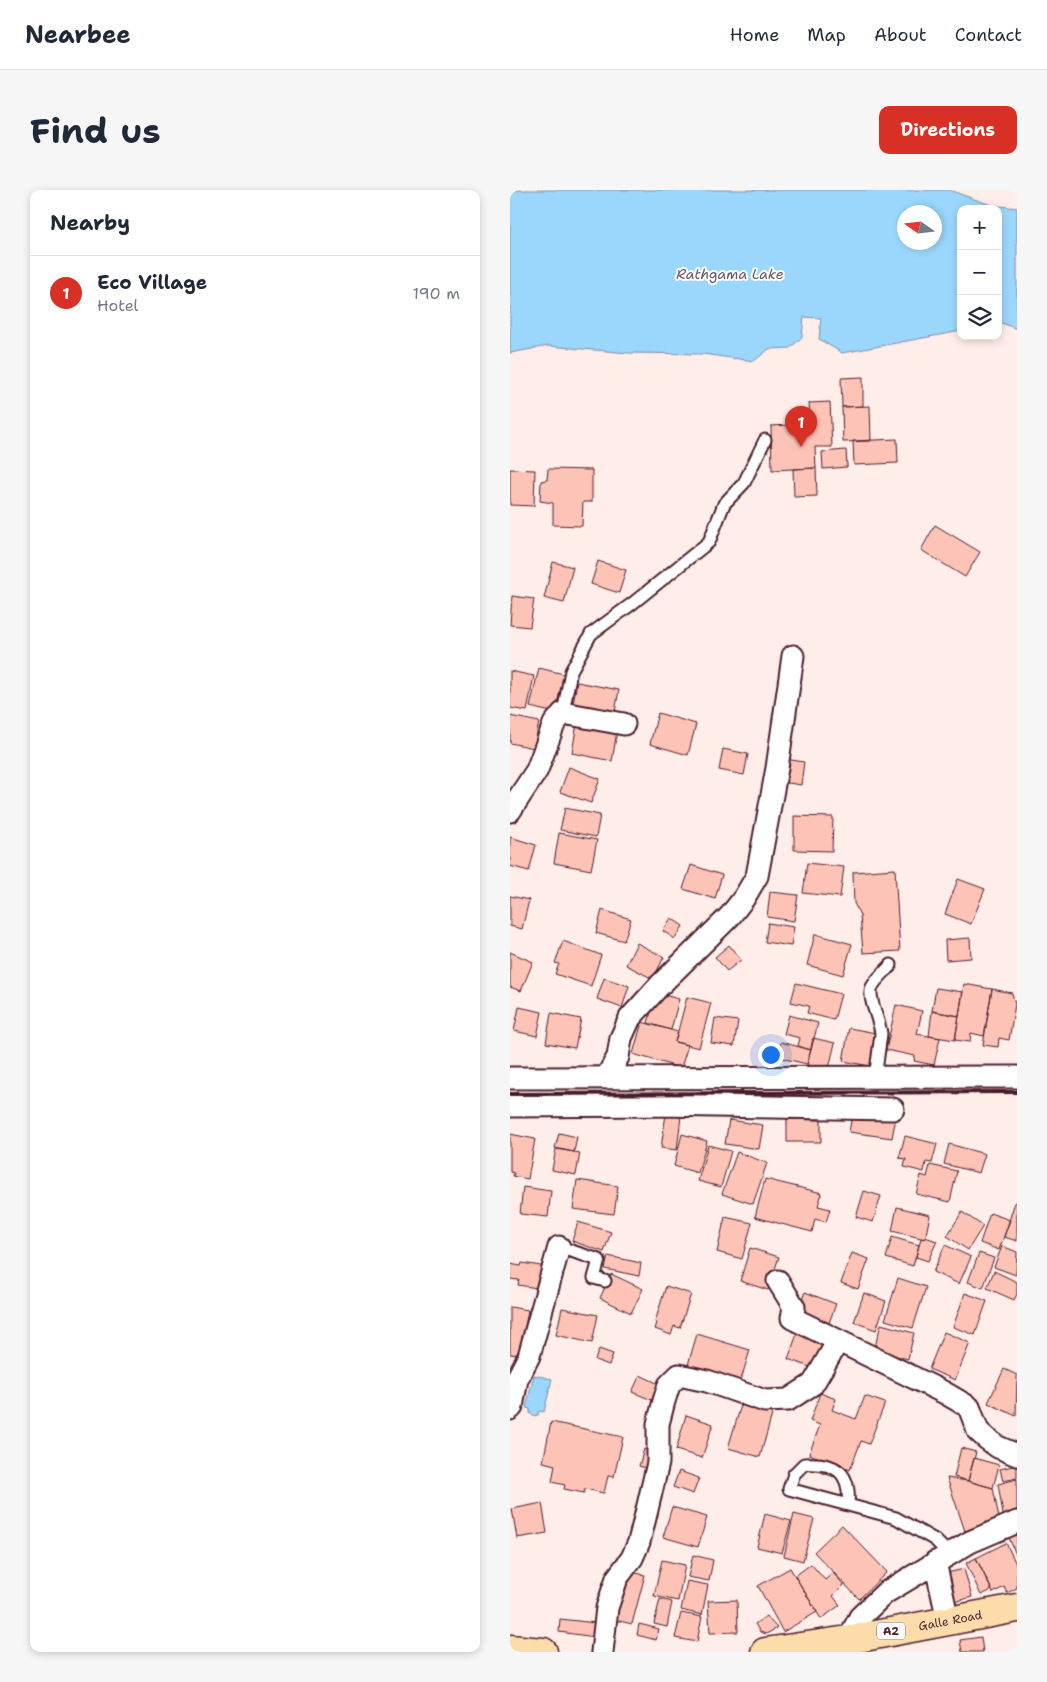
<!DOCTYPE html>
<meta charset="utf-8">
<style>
:root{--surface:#fff;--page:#f6f6f7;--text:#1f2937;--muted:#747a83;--line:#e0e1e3;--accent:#d93025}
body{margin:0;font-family:"Shantell Sans",sans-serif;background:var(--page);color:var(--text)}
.controls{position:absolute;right:15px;top:15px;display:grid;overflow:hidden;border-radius:10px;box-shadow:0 2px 8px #0003}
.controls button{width:45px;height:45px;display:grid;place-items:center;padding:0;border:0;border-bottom:1px solid var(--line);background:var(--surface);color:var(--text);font:25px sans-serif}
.compass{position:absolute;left:387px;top:15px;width:45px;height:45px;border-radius:50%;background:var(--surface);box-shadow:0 2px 8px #0003;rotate:284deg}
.you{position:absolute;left:260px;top:864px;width:18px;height:18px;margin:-12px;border:4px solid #fff;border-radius:50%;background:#1a73e8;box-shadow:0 0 0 8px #1a73e833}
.badge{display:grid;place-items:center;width:32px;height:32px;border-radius:50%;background:var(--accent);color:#fff;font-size:16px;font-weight:700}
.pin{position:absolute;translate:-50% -41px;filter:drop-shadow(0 1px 2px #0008)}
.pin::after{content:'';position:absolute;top:26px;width:18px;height:15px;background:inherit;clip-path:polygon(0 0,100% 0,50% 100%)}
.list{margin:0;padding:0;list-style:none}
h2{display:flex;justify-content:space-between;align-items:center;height:65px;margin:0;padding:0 20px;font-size:21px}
h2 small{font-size:16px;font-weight:400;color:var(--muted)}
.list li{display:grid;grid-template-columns:32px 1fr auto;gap:15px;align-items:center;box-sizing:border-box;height:75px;padding:0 20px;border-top:1px solid var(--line)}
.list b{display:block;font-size:19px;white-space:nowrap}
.list p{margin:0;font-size:16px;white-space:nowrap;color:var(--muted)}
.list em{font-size:16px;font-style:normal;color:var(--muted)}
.icon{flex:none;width:28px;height:28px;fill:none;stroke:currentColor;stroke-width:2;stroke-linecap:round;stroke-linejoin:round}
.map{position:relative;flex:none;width:507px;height:1462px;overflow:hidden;border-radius:10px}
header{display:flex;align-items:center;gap:30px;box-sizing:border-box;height:70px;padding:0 25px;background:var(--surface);border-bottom:1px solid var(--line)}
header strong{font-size:24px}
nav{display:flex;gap:28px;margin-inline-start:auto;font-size:18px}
.intro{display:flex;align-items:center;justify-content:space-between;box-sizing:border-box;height:120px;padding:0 30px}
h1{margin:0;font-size:35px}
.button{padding:12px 22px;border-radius:10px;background:var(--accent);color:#fff;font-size:18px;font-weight:700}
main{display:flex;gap:30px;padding:0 30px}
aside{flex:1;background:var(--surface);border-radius:10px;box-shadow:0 2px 8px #0003}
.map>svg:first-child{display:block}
.water{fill:#9bd7fc;stroke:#7b8da8;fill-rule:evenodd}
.building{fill:#fec3b7;stroke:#4a1f2b}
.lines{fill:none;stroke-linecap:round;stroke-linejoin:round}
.service-casing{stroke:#4a1f2b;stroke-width:15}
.minor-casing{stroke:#4a1f2b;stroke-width:25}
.trunk-casing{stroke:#4a1f2b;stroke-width:31}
.service{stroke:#fff;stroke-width:11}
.minor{stroke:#fff;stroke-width:21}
.trunk{stroke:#fddcac;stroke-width:28}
.rail{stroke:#4a1f2b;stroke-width:4}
.labels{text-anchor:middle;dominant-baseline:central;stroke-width:4;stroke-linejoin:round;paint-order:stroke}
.shield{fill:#fff;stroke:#80626b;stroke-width:1}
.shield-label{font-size:11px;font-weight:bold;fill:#4a1f2b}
.street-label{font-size:12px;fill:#4a1f2b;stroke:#fff}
.water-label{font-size:14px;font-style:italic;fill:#62566a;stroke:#fff}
</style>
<header>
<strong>Nearbee</strong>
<nav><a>Home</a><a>Map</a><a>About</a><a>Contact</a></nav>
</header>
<div class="intro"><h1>Find us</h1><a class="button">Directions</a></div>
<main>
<aside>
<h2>Nearby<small></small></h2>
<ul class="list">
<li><span class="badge">1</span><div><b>Eco Village</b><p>Hotel</p></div><em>190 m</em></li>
</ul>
</aside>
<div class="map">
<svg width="507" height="1462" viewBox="0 0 507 1462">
<rect width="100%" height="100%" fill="#ffede9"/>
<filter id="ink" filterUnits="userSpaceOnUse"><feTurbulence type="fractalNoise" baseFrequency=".02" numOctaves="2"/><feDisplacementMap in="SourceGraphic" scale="10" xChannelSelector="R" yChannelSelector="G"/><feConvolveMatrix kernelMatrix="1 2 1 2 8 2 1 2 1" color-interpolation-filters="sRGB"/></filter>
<g filter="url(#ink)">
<path class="water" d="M0,0H439L481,15L507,18V139L492,133L488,134V19H451V141L332,163L309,149L311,128L294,127L292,147L280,158L259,159L244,171L192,164L119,163L38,156L0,163ZM394,22H424V52H394Z
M24,1185L42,1189L34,1222L29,1221L28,1225L23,1226L20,1223V1219L16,1218Z"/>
<path class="building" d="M353,187V216L332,217L331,188Z
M320,212L322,257H305L306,278L262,280L261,236L300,234L299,213Z
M360,216L361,251L333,252L332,217Z
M387,249L388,273L344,275L343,251Z
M336,260L337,277L313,279L312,262Z
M306,278L307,306L284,307L283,279Z
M0,279L25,280L24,316L0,315Z
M38,279L82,280V312H73L72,336L43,335V313L30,311L31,291L37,290Z
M425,335L470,362L455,387L411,360Z
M88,371L116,380L109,403L81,394Z
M43,372L63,377L54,413L34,408Z
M2,406L24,409L20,437L0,435Z
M29,478L54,484L45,523L20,517Z
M0,481L24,486L17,521L0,518Z
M67,492L109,500L105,522L63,514Z
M148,523L186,534L178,565L140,554Z
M0,526L29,532L24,558L0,553Z
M67,533L107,541L102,571L62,563Z
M213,559L238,564L234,585L209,580Z
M275,569L294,572L291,595L272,592Z
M59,577L90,589L81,613L50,602Z
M55,618L90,625L86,647L50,640Z
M284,626L323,627L322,661L284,660Z
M49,643L87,650L81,680L44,673Z
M0,647L26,655L19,681L0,676Z
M297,673L334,677L330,707L293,703Z
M181,675L212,685L205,709L173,699Z
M385,679L390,761L353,763L350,725L344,713L343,682Z
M448,689L475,699L461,734L435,724Z
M260,702L288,705L284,731L257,727Z
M0,706L19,710L12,739L0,736Z
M92,720L121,729L114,751L86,743Z
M161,728L173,736L165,749L153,741Z
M258,733L284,737L281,756L255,752Z
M305,744L342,754L333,785L297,775Z
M460,748L461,768L436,770L435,750Z
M53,751L91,765L81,796L45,784L49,774L45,773Z
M127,753L154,767L143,789L116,775Z
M219,755L231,770L217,781L205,767Z
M0,762L23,772L11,801L0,797Z
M94,788L119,796L112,818L87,809Z
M286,793L331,804L324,830L297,823L299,816L281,812Z
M454,794L482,799L474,846L461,843L460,852L445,850Z
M426,798L453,802L449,826L422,821Z
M482,799L502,803L505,814L499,850L489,848L488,857L473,855Z
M146,803L169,809L161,840L138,833Z
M177,807L201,813L189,858L165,852Z
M386,815L412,821L407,844L430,848L424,875L404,871L405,866L376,860Z
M9,817L32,822L27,846L4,841Z
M422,821L449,826L445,850L419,846Z
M41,823L71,829L65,858L36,853Z
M279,825L308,833L301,860L288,856L290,848L274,844Z
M205,828L228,831L224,856L201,853Z
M132,832L168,842L165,852L178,855L171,878L123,864Z
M339,838L366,843L360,876L333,871Z
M303,848L325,853L318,882L297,877Z
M271,852L301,860L297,874L267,867Z
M343,920L386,927L382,948L339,942Z
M156,924L171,926L167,960L151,958Z
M277,929L311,930V952H277Z
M219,930L253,935L249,959L215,954Z
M49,943L67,947L64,962L45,958Z
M0,944L25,949L18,989L3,986L4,983L0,982Z
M172,944L197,951L188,983L164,976Z
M395,946L427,954L422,973L416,972L414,982L394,977L396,969L389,968Z
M439,954L475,964L469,983L434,974Z
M198,955L221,961L211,997L188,991Z
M46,959L70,963L66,985L42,980Z
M227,962L257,973L243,1014L212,1004Z
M420,975L447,981L440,1012L406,1004L411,985L417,987Z
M255,989L312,1003L308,1016L320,1019L316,1032L305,1029L302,1042L245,1027Z
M67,990L108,996L104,1024L63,1019Z
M13,997L41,1001L38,1027L10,1024Z
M354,1001L371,1006L363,1032L346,1027Z
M505,1012L507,1013V1051L494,1047Z
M387,1017L420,1025L415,1049L382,1041Z
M452,1022L473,1036L458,1060L437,1046Z
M480,1023L500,1030L489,1060L470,1053Z
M215,1027L242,1033L232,1069L207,1062Z
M68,1032L101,1042L94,1062L62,1051Z
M382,1047L409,1055L403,1076L376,1068Z
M415,1047L427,1051L418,1071L406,1067L411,1048L415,1049Z
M435,1055L461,1067L449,1094L423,1082Z
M492,1056L507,1062L506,1085L484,1077Z
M240,1058L269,1067L258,1100L230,1091Z
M342,1063L359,1069L348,1099L331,1093Z
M469,1063L484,1068L473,1098L458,1092Z
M98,1066L131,1073L129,1086L95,1079Z
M12,1073L37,1077L33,1099L8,1095L9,1090L0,1089V1074L11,1076Z
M484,1081L507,1092V1104L504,1110L477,1098Z
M101,1084L133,1099L121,1123L90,1108Z
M388,1088L416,1097L403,1138L375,1130Z
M156,1096L181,1104L170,1138L164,1136L161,1145L145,1139L147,1133L145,1132Z
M295,1102L326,1114L317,1138L285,1126Z
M354,1103L376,1111L366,1140L344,1132Z
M455,1103L477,1111L465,1145L443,1137Z
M0,1117L18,1120L10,1165L0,1164Z
M52,1118L88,1125L82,1153L46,1145Z
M371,1134L404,1143L398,1169L364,1160Z
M434,1142L460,1153L445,1190L419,1179Z
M187,1144L240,1160L230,1193L177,1178Z
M287,1144L317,1155L308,1180L278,1169Z
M89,1159L103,1164L99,1175L85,1170Z
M494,1179L507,1185L506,1226L478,1213Z
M130,1185L149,1194L142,1210L122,1202Z
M310,1203L326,1209L322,1220L346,1229L355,1206L375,1213L359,1254L351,1251L340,1280L328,1275L324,1287L305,1280L310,1268L299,1264L310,1235L300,1231Z
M232,1212L263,1221L250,1267L218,1258Z
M176,1225L203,1234L192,1268L166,1260Z
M41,1232L113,1247L104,1287L98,1286L94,1303L75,1299L74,1303L54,1299L55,1295L42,1292L45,1275L33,1272Z
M451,1258L466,1262L458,1291L444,1287Z
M134,1259L147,1262L142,1280L129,1276Z
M464,1268L489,1275L483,1298L458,1291Z
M507,1275V1288L493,1291L490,1279Z
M169,1281L189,1288L183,1304L163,1297Z
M437,1288L458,1291L483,1298L489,1328L455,1341Z
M507,1289V1327L494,1330L488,1294Z
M32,1313L37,1343L7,1348L2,1319Z
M162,1317L197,1327L188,1357L153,1347Z
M255,1324L281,1331L272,1363L247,1357Z
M284,1324L304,1329L293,1371L274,1366Z
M332,1335L377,1382L349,1409L304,1362Z
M507,1340V1367L497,1343Z
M496,1353L507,1376V1398L497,1403L494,1397L483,1403L466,1368Z
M183,1365L203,1370L199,1391L178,1387Z
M466,1368L482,1400L471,1405L456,1373Z
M152,1370L175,1375L168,1411L144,1406Z
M301,1374L315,1390L323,1383L334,1395L323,1406L330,1415L311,1429L285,1386Z
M280,1378L307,1422L273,1442L248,1396Z
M454,1379L462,1407L444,1412L437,1383Z
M117,1381L135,1385L122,1434L105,1430Z
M177,1391L198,1395L192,1425L171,1420Z
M150,1409L162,1412L157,1437L144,1434Z
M227,1410L228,1442L200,1443L198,1411Z
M171,1423L192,1427L187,1452L165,1448Z
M256,1426L267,1438L256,1444L250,1442L245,1434Z
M50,1429L86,1433L85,1447L49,1442Z
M129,1434L149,1439L146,1450L127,1445Z
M471,1447L473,1462H452L450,1450Z"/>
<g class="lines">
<g class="service-casing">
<path id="service" d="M53,523L61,481L81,444L123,413L199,352L214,314L234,293L255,250
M365,888L371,844C370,830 357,808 362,797C366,789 375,782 381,775
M49,1057L89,1070L84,1088L95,1091
M338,1315C341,1282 326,1272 294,1274L284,1284L279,1299L386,1328L425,1350L439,1364"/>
</g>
<g class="minor-casing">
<path id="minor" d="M0,621L27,580L44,534L53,523L114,534
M0,888L507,887
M96,888L108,867L111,848L120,828L150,795L220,726L234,708L247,686L267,578L283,466
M0,916L151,915L383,919
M268,1091L284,1117L282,1128L435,1203L459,1217L468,1241L477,1249L488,1257L507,1265
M0,1219L2,1217L7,1189L19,1166L49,1057
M425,1372L438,1430
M338,1450L350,1427L375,1403L460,1352L507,1332
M92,1462L97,1418L107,1388L122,1368L129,1352L135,1328L148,1273V1234L154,1211L159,1195L169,1185L197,1191L255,1211L278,1210L303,1194L328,1151"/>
</g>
<g class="trunk-casing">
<g id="trunk">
<path d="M0,1459L33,1462"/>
<path id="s1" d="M255,1462L338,1450L507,1418"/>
</g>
</g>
<use href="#service" class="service"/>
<use href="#minor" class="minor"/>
<use href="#trunk" class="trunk"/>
<path class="rail" d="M0,904L507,902"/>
</g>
</g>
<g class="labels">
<rect class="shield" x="367" y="1432.5" width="28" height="17" rx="4"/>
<g class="shield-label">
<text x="381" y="1441">A2</text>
</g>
<g class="street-label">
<text stroke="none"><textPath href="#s1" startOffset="188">Galle Road</textPath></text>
</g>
<g class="water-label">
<text x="220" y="84">Rathgama Lake</text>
</g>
</g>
</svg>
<div class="controls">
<button>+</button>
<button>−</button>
<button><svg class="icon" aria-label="layers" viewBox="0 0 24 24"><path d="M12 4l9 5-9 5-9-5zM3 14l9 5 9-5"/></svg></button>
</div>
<svg class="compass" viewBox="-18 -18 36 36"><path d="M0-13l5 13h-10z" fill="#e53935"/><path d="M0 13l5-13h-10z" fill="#747a83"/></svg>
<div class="you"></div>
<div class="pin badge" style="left:291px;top:257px">1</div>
</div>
</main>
